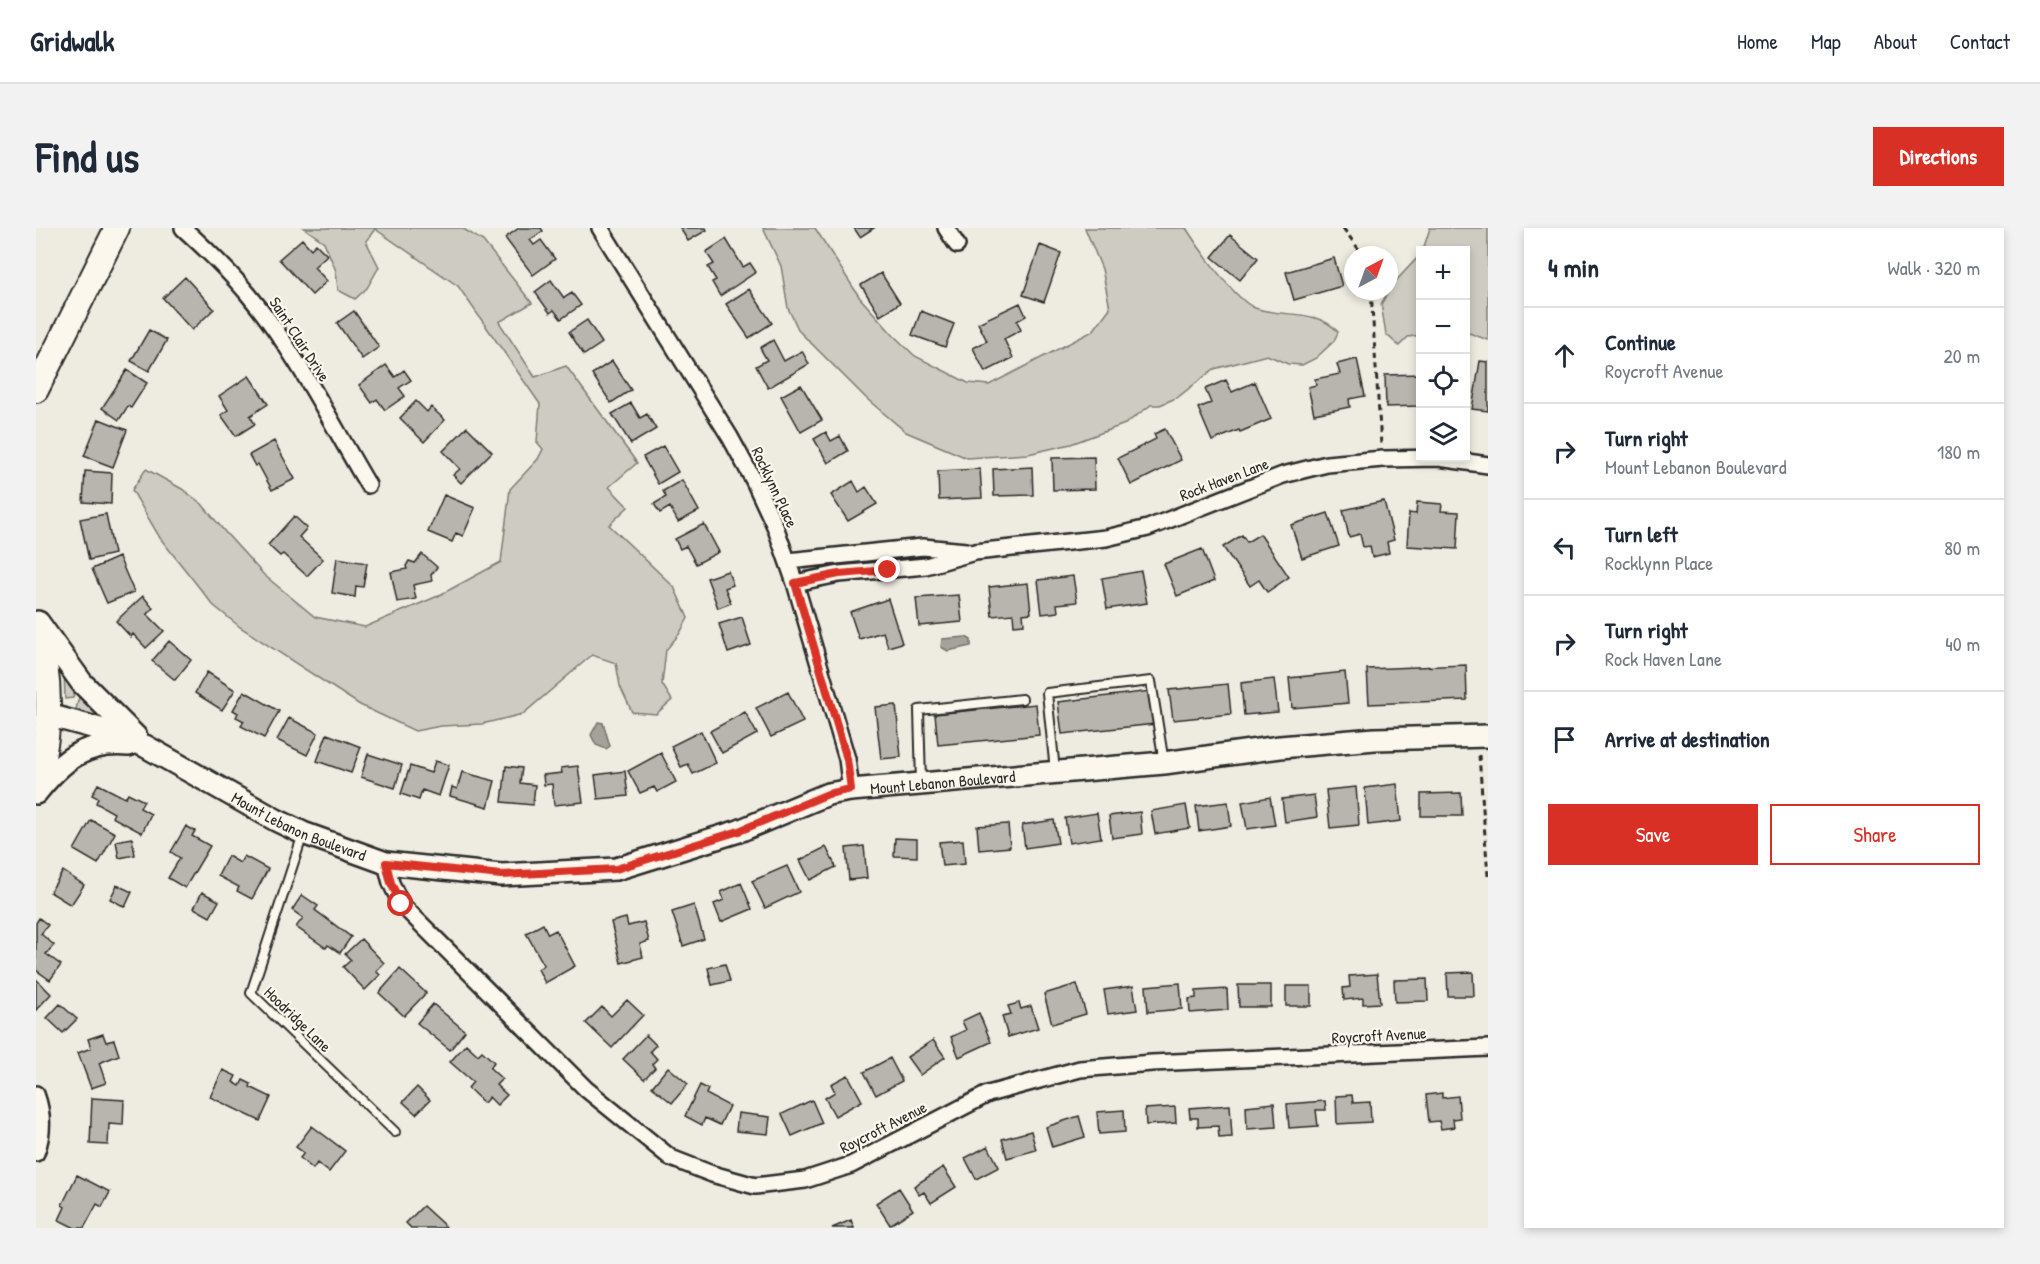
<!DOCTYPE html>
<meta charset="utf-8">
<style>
:root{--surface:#fff;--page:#f2f2f3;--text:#1f2937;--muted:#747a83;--line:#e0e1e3;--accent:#d93025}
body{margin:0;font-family:"Patrick Hand",sans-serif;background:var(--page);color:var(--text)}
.controls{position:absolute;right:18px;top:18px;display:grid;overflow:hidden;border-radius:0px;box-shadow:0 3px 9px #0003}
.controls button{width:54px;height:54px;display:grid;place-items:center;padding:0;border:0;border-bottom:2px solid var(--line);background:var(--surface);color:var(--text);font:30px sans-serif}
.compass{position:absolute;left:1308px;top:18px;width:54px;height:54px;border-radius:50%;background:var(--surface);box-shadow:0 3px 9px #0003;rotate:41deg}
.stop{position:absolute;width:18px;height:18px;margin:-14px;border:4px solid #d93025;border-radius:50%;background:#fff}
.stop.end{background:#d93025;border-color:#fff;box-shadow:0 2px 6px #0008}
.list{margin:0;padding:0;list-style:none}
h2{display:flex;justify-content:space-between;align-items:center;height:78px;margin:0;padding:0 24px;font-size:26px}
h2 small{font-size:20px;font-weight:400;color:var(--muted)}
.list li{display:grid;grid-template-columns:39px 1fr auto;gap:18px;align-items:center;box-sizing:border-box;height:96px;padding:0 24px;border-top:2px solid var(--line)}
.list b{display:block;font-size:22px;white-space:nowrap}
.list p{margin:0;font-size:20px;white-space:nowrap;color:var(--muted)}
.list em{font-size:20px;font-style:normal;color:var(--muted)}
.actions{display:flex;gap:12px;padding:18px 24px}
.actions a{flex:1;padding:14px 0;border:2px solid var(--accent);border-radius:0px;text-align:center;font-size:21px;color:var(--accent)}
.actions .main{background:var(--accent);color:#fff}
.icon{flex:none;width:33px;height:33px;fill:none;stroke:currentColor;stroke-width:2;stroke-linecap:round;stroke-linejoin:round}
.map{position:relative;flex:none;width:1452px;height:1000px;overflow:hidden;border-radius:0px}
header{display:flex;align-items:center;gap:36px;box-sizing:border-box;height:84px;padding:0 30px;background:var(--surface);border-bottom:2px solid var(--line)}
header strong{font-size:28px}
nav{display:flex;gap:33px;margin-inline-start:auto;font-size:21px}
.intro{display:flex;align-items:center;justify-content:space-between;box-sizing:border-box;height:144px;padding:0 36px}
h1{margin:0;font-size:42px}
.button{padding:15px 27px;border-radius:0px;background:var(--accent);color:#fff;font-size:21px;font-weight:700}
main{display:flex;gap:36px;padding:0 36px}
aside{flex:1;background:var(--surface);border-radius:0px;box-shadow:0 3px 9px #0003}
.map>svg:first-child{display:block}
.green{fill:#cecbc2;stroke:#7c7b76;stroke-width:1.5}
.water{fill:#a4a29a;stroke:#74726e;stroke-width:1.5}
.building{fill:#b8b5ae;stroke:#2b2b2b;stroke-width:1.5}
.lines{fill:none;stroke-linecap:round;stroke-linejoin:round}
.lane-casing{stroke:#2b2b2b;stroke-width:12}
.street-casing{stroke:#2b2b2b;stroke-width:20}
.secondary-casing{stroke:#2b2b2b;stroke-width:26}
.primary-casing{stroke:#2b2b2b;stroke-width:28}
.path{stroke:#2b2b2b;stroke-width:3;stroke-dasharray:6 4.5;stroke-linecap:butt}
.lane{stroke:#fbf7ec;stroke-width:8}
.street{stroke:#fbf7ec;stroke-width:15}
.secondary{stroke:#fbf7ec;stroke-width:21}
.primary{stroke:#fbf7ec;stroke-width:24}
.route{stroke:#d93025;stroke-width:8}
.labels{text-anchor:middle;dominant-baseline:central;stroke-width:4.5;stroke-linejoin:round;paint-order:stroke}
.street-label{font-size:16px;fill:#2b2b2b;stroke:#fbf7ec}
</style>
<header>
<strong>Gridwalk</strong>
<nav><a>Home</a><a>Map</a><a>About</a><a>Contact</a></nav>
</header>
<div class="intro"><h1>Find us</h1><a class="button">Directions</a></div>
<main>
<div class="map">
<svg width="1452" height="1000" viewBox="0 0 1452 1000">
<rect width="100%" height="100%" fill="#eeebe0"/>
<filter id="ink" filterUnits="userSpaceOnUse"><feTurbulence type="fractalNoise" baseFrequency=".0167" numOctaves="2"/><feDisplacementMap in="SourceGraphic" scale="12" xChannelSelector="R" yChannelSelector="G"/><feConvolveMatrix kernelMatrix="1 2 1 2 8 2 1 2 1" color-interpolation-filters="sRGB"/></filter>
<g filter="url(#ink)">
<path class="green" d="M268,0H426L447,13L496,75L463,94L499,149L530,138L601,235L573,259L592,279L573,297L638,359L652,390L644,405L630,422L626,456L636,472L620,486L596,484L584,458L580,435L556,427L487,486L446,496L405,498L379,503L324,477L204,399L177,377L124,310L96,262L110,241L146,261L166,276L189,304L228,347L279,389L329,399L402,368L465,334L474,261L502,231L507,221L501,214L504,176L422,58L339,1L330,13L343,39L331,60L319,71L302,62L300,43L288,14Z
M727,0H779L824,70L858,108L879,128L932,155L953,157L1057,103L1074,80L1066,41L1049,0H1150C1162,19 1199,72 1219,80C1246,90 1281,80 1302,104L1298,113L1280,130L1266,137L1252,136L1231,127L1178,141L1142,169L1124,177H1115L1089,196L1035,216L992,226L931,230L870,204L831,171L763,103L752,80L745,38Z
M1394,0H1452V112L1430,104V22H1387Z
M1384,27V107L1372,109L1363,118L1350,106L1345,76L1357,56Z
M833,332L834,335L832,338L773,344L770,342V338Z
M28,443L39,460L37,470L29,471Z
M44,465L66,490L65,493L39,485Z"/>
<path class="water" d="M930,409L935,412V418L912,423L905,419L906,411Z
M562,494L567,495L574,518L570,521L560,517L555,507Z"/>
<path class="building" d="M483,0H505L507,3L494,12L498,17L505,12L519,31L497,47L469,10Z
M644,0H670L671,2L652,13Z
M818,0H838L824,9Z
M1194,7L1222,30L1204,52L1176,29Z
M266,11L275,21L280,16L291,27L278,39L291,53L276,67L243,31Z
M690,11L707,39L714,35L720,44L684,68L676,54L680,52L672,39L678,36L670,24Z
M1004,17L1025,25L1008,74L987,67Z
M1298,30L1306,58L1258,72L1250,44Z
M845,45L864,75L844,88L825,57Z
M149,49L178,81L156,102L127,70Z
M515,52L528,70L536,65L545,77L525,91L518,82L514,85L499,64Z
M713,61L736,95L713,110L690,76Z
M984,75L990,88L981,93L985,102L968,111L977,130L949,144L937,120L951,113L942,95Z
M318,83L343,119L326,131L301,95Z
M885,83L918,96L909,119L876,107Z
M551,92L566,115L548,127L533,104Z
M113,102L131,112L113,143L95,133Z
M737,112L748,133L766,123L773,136L732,160L720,138L731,132L724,120Z
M1321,131L1329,168L1313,171L1314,179L1278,186L1272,159L1280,157L1279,151L1304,146L1301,136Z
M576,133L595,162L575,175L556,146Z
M1444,133L1452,134V183L1436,181Z
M350,137L359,149L368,142L375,152L363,160L369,168L349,182L341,171L336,175L323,157Z
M91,142L111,155L95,180L92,178L83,192L66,180Z
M1384,146V178L1350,179L1349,147Z
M213,148L232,176L214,188L219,196L200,208L185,187L192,182L183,168Z
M1190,152L1196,164L1219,154L1235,191L1204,204L1203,202L1176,213L1162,180L1175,175L1169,161Z
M765,157L786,192L765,204L745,168Z
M380,173L391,184L395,179L409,192L388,214L364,190Z
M595,175L604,190L611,186L620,201L595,216L576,186Z
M63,191L91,202L77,239L48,228Z
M431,199L456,224L425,255L417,247L424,241L407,223Z
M1129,201L1145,232L1095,257L1082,230L1120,211L1118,206Z
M790,204L795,213L804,208L812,223L792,235L778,211Z
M238,213L259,251L236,262L222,236L219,238L213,227Z
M627,218L642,244L622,256L607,229Z
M1058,229L1059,261L1017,262L1016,230Z
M996,239L997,267L958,268L957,241Z
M944,241L946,270L903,272L902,243Z
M49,243L76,245L75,276L47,274Z
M646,252L663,283L642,294L634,279L624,285L618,276L630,269L627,263Z
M817,253L823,264L830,259L841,276L812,293L795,267Z
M408,267L439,280L427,308L420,305L416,314L392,304Z
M1348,273L1358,312L1351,314L1353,325L1336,329L1334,318L1327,319L1324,306L1313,309L1307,282Z
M1381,274L1406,276L1405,283L1423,284L1421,321L1371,318L1373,285L1380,286Z
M1292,285L1303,318L1266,330L1255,297Z
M70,286L78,326L53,332L44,291Z
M258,288L271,300L263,309L287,331L271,348L247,326L244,328L232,317Z
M668,296L683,324L660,336L650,318L644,321L639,311Z
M1224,306L1253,349L1231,364L1223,352L1214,358L1187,319L1206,307L1211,314Z
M1166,321L1178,353L1141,368L1128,336Z
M386,326L401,339L395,347L396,353L377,357L380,371L361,374L355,344L371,341L370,338L373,333L379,335Z
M83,329L98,364L71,375L56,341Z
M301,330L331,335L327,359L320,358L319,369L296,365Z
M692,343L697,357L689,360L695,375L682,380L671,350Z
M1105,343L1111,375L1071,381L1066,350Z
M1037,348L1041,374L1021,376L1022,384L1006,386L1002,352Z
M992,355L995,385L987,386L988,396L978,397L977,386L956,388L953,359Z
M923,367L926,394L883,398L880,370Z
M107,368L117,380L111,386L128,403L110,420L97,406L95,409L80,393Z
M852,371L866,415L852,419L847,404L823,411L814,384Z
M706,389L715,417L692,425L683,396Z
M133,413L155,432L139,452L116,433Z
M1430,437L1431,472L1333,476L1331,441Z
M171,444L199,462L186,482L159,465Z
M1309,444L1312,475L1256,480L1253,450Z
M1238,451L1242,484L1208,487L1205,455Z
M1192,456L1195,486L1137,492L1133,462Z
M208,463L243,483L228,510L205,498L208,493L200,489L202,485L197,482Z
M1115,463L1119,496L1026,506L1022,474Z
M752,464L767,494L735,509L720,480Z
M1000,476L1003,507L902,517L899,486Z
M860,477L865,529L845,531L839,479Z
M709,484L721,506L686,525L674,503Z
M253,490L282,505L271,527L241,512Z
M665,503L680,535L657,546L652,536L645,539L635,518Z
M291,506L325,519L315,545L281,533Z
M625,525L640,554L621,564L618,559L604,565L592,543Z
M332,526L366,537L359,560L325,549Z
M399,533L413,537L403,568L386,562L383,572L365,566L374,538L395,545Z
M470,538L486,540L484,555L499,557L497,577L466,574Z
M542,538L547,574L518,577L516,556L508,557L507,547L526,545L525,540Z
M589,543L592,568L562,571L559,547Z
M426,544L459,553L452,579L414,568L416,559L421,561Z
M62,556L89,570L92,565L108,573L104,580L115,586L106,605L76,589L78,585L60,575L62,570L56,567Z
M1361,556L1365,593L1332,597L1329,560Z
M1320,559L1323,597L1294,600L1290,562Z
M1425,565L1426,588H1385V566Z
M1278,567L1281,589L1249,594L1246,571Z
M1234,569L1239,597L1211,601L1206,574Z
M1192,574L1195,598L1163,603L1160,578Z
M1150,577L1154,600L1119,606L1115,583Z
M1104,584L1106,606L1076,610L1073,588Z
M1061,585L1065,610L1033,615L1029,590Z
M55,592L79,605L62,636L38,622Z
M1018,592L1022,615L989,620L986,597Z
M972,596L974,619L943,622L941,598Z
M150,598L159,603L156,608L174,618L149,660L132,650L144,630L135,624Z
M96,610L99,627L83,630L80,613Z
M859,610L881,611V629L858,628Z
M927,612L929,636L906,638L903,614Z
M828,618L831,650L813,652L810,620Z
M790,619L800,639L774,652L764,632Z
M192,628L204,635L208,628L232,641L216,671L201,663L203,659L182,648Z
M751,638L763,664L729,680L716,653Z
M27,643L48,657L35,677L14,664Z
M705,655L716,681L685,694L678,676L688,672L685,664Z
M81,657L96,664L89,679L74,671Z
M166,664L183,673L174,689L158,680Z
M266,667L282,678L279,682L315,709L304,725L292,717L290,720L260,699L267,690L256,682Z
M658,677L668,711L647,718L636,684Z
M3,690L12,697L5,706L18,717L10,726L25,737L14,752L0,742V695Z
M590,690L592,698L608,694L613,713L604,716L607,729L585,735L575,694Z
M507,696L512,706L520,702L539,738L509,755L502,741L508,737L490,705Z
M325,711L348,735L340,743L344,747L329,762L307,739L315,732L309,726Z
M689,736L694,753L676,757L672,740Z
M364,741L390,765L368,788L343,765Z
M1437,744L1438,768H1412L1411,745Z
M1341,746L1344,775L1327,776V770L1308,772L1307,760L1314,759L1313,748Z
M0,751L15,766L0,782Z
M1391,751L1392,773L1359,774L1358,752Z
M1144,755L1146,781L1112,784L1110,758Z
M1041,756L1050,786L1016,796L1008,766Z
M1202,757H1235V779H1203Z
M1097,758L1101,782L1072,786L1068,762Z
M1250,758H1275V778H1250Z
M1191,761L1192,782L1154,785L1153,771L1160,770V763Z
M591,772L607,787L576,820L550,795L566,779L575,788Z
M983,775L985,781L995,778L1002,800L972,809L966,788L975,786L972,778Z
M24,776L41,791L27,805L11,790Z
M397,776L429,803L414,822L381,795Z
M943,785L955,814L923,829L915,809L930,802L926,793Z
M67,806L70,814L78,812L83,827L63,835L70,855L55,860L42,825L55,820L52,811Z
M610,807L620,817L614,823L621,831L616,836L619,840L608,851L587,831Z
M897,812L909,829L884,847L871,829Z
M430,816L442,827L446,823L458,834L454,840L466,851L460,857L471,867L461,877L453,869L448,875L432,860L437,854L414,834Z
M854,830L866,853L840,867L828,844Z
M632,839L652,856L636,875L616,859Z
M187,842L200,848L197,854L204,858L207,852L215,856L214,859L235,869L224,893L174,869Z
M812,847L826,873L799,888L789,870L799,864L795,856Z
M664,857L672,861L670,866L693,878L684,897L669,890L666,897L649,888Z
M381,859L394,872L380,886L367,874Z
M1406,865V870L1422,868L1424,890L1417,891L1418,899L1405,901L1403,893L1393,894L1390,867Z
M1316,867L1317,875L1334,874L1335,894L1301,896L1300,868Z
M56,870L88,872L87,897L73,896L72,917L54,916Z
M776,872L786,895L756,908L746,886Z
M1289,873L1290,882H1280L1282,898L1253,900L1251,876Z
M1238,875L1240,899L1211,901L1210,878Z
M1194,877L1196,909L1183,910L1182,898L1162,899V890H1154L1153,880Z
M1139,879L1140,895L1110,897L1109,881Z
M1088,882L1089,904L1063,906L1061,884Z
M702,885L734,889L732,906L700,903Z
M1043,888L1049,909L1016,919L1010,899Z
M276,898L309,923L293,944L281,935L277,941L264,930L268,925L260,919Z
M995,903L1000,922L971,930L966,911Z
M952,918L963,939L940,951L929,930Z
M907,939L920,959L895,975L888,964L883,967L878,958Z
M41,947L74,964L66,979L61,976L48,1000H39L23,992L29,979L26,977Z
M863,960L877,982L854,997L840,975Z
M387,978L410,999L409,1000H375L370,995Z
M815,992L818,1000H796Z"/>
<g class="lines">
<g class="lane-casing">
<path id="lane" d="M1019,543L1011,465L1115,453L1128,535
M885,554L883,482L986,471
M267,606L215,765L359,904"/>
</g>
<g class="street-casing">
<path id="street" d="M147,0C170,21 192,42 212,66C259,122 294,193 332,257
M564,0L694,209L718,253L739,298L759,355L811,531L815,562
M910,0L921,17
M752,333L887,319L930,323
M759,355L803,346L890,338L939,324L1070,310L1112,300L1247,247L1291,236L1347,231L1403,230L1452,237
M350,635L355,655L365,676L550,861L635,930L676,946L719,958L769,952L815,937L952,866L1044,841L1116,835L1452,820
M0,866C7,885 7,906 0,925"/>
</g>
<g class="secondary-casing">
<g id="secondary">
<path d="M2,394L46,455L100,509"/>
<path id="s1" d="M12,487L71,503L109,518L240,592L267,605L350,635L465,647L580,641L703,603L792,566L815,562L1128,535L1244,519L1339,511L1452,508"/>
<path d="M0,565C26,532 49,513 93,517"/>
</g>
</g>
<g class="primary-casing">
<path id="primary" d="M0,162L81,0
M0,397C16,448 16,505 0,556"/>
</g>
<path class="path" d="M1307,0L1327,27
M1335,63L1345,217
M1443,527L1452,648"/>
<use href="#lane" class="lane"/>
<use href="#street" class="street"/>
<use href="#secondary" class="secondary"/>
<use href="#primary" class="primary"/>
</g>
</g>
<g class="lines" filter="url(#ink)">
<path class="route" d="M365,676L355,655L350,635L465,647L580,641L703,603L792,566L815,561L811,531L759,355L803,346L852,342"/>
</g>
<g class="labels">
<g class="street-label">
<text transform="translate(264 111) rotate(57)">Saint Clair Drive</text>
<text transform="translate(1188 251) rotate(-21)">Rock Haven Lane</text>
<text transform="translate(739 259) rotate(65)">Rocklynn Place</text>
<text stroke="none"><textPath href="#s1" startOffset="942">Mount Lebanon Boulevard</textPath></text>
<text stroke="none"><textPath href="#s1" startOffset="276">Mount Lebanon Boulevard</textPath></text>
<text transform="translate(262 791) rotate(44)">Hoodridge Lane</text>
<text transform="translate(1343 807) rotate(-3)">Roycroft Avenue</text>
<text transform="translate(847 899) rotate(-27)">Roycroft Avenue</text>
</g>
</g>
</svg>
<div class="controls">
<button>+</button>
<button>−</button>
<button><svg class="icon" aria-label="locate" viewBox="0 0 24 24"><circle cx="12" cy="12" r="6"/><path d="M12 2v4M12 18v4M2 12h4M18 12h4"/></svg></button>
<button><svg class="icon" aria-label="layers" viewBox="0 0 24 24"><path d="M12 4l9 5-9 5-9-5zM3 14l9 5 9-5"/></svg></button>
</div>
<svg class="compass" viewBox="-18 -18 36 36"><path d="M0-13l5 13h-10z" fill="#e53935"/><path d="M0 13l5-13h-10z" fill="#747a83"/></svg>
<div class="stop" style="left:365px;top:676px"></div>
<div class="stop end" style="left:852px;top:342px"></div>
</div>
<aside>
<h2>4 min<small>Walk · 320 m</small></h2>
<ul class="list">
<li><svg class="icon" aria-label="ahead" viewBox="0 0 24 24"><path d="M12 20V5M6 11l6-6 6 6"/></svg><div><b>Continue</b><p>Roycroft Avenue</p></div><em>20 m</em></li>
<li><svg class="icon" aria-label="right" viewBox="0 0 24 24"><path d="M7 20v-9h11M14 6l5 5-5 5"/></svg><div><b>Turn right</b><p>Mount Lebanon Boulevard</p></div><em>180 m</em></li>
<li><svg class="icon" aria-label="left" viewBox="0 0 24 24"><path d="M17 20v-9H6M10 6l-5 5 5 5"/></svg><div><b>Turn left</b><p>Rocklynn Place</p></div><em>80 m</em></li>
<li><svg class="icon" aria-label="right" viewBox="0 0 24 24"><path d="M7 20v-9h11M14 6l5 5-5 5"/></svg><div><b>Turn right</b><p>Rock Haven Lane</p></div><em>40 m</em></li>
<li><svg class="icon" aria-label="arrive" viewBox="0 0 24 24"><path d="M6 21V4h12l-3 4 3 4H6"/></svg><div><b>Arrive at destination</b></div></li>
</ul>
<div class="actions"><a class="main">Save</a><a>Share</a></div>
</aside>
</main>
